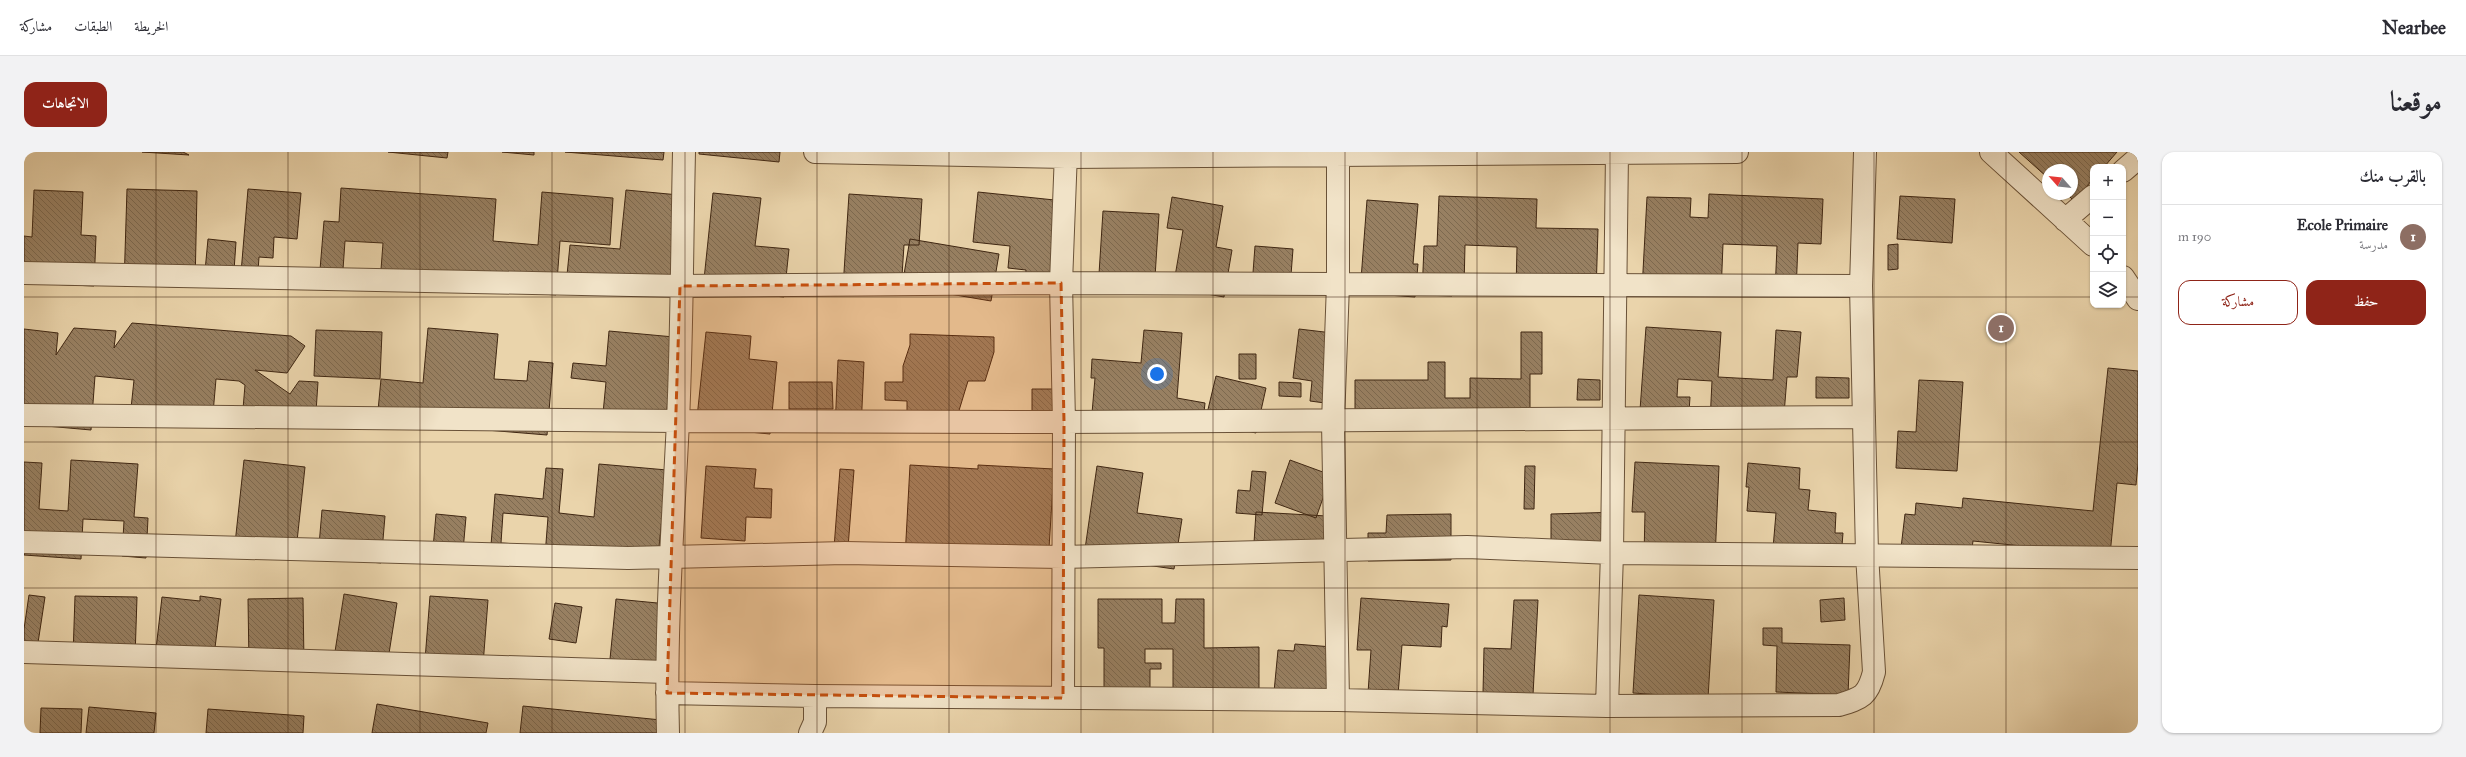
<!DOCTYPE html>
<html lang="ar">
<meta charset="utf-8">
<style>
:root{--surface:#fff;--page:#f2f2f3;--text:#2b2b33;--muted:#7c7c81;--line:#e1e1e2;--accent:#8f2418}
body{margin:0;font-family:"IM FELL Great Primer",Amiri,serif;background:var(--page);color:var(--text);direction:rtl}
.controls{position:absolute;right:12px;top:12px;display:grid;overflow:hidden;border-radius:8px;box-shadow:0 1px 3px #0004}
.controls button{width:36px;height:36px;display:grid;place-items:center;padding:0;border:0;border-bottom:1px solid var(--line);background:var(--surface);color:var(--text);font:20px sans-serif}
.compass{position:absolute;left:2018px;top:12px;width:36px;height:36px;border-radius:50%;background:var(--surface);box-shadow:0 1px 3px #0004;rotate:297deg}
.you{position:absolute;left:1133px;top:222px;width:14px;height:14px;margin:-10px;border:3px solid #fff;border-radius:50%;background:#1a73e8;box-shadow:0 0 0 6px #1a73e833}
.badge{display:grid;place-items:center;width:26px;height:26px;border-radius:50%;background:var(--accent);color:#fff;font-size:13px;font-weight:700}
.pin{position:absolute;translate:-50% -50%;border:2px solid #fff;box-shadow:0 1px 4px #0006}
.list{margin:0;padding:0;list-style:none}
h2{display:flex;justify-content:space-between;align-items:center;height:52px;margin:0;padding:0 16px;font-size:17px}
h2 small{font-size:13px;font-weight:400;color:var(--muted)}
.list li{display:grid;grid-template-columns:26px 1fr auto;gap:12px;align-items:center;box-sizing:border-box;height:64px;padding:0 16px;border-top:1px solid var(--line)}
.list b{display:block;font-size:15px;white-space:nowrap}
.list p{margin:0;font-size:13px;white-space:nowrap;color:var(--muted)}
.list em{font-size:13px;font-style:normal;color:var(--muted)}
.actions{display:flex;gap:8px;padding:12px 16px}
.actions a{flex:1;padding:9px 0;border:1px solid var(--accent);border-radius:12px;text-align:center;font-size:14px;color:var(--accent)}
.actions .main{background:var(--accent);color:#fff}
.icon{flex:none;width:22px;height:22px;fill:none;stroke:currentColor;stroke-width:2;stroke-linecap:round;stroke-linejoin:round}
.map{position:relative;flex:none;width:2114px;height:581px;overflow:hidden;direction:ltr;border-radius:12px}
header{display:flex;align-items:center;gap:24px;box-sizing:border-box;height:56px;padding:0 20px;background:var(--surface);border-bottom:1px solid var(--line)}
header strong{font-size:19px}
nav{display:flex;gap:22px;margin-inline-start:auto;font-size:14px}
.intro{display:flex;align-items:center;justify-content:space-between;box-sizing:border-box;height:96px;padding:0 24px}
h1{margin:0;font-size:28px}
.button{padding:10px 18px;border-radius:12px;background:var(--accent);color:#fff;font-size:14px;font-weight:700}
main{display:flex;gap:24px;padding:0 24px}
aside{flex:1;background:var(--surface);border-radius:12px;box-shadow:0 1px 3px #0004}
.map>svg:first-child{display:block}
.building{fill:url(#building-back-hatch);stroke:#3f2612}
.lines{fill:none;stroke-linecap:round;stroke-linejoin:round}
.minor-casing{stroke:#6a5238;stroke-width:24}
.minor{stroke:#f1e3c8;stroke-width:22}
.marked{fill:#c64f0d;fill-opacity:0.2;stroke:#c64f0d;stroke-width:3;stroke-dasharray:8 5;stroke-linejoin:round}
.grid{fill:none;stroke:#3f2612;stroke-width:1;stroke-opacity:0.55}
</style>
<header>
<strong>Nearbee</strong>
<nav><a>الخريطة</a><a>الطبقات</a><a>مشاركة</a></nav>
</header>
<div class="intro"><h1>موقعنا</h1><a class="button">الاتجاهات</a></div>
<main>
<aside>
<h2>بالقرب منك<small></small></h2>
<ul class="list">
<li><span class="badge" style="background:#8d6e63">1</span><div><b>Ecole Primaire</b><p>مدرسة</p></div><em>190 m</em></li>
</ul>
<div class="actions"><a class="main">حفظ</a><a>مشاركة</a></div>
</aside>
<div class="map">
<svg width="2114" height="581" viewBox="0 0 2114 581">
<defs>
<pattern id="building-back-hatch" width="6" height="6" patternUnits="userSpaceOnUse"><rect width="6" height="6" fill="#988062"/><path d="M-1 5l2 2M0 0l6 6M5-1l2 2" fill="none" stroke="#7d694f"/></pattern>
</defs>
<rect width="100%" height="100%" fill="#ead4ab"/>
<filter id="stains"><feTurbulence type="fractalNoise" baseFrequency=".005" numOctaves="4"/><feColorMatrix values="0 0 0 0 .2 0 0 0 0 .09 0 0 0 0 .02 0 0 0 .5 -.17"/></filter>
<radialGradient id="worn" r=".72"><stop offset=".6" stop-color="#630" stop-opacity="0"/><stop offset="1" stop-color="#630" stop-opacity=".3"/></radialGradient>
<path class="building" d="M118,0H159L165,3Z
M364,0H424L423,6Z
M478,0H510V3Z
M541,0H640L639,8Z
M675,0H756L755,10L675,2Z
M1995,0H2093L2080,15H2069V27L2050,49L2043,42H2048V18H2024V26Z
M317,36L472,47L469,89L514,93L518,40L589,46L586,93L536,89L532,143L356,131L359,91L321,89L318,132L295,130L300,69L315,70Z
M103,37L173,39L171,135L100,134Z
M224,37L277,41L273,87L250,85L249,106L235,105L233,134L216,133Z
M10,38L59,40L57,83L72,84L70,134L0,131V84L8,85Z
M602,38L655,43L646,139L542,133L546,93L596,97Z
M954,40L1040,49L1030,138L1001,135L1002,118L984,116L986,94L949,90Z
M689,41L737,46L731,94L765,97L760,145L679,137Z
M825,42L898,47L895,93H880L878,124L819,136Z
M1685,42L1799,47L1797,92L1774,91L1772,141L1751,140L1753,94L1699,92L1697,142L1618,138L1623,45L1667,46L1666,65L1684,66Z
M1415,44L1513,47L1512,76L1574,77L1572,141L1492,138L1493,95L1441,93L1440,136H1428V144L1398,143L1400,94H1413Z
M1876,44L1931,47L1928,91L1873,87Z
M1148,45L1199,54L1192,95L1208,98L1200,145L1149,136L1159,78L1143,76Z
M1343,48L1394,52L1389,112H1394L1391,145L1336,141Z
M1079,59L1135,62L1130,141L1074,138Z
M184,87L212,90L209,133L180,130Z
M886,87L975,102L967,149L878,134Z
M1874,92V117L1864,118V93Z
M1231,94L1269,97L1266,136L1228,134Z
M108,171L267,184L281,194L263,221L231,218L266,242L275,229L294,230L291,275L218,269L221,233L215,229L192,227L188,273L106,266L110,228L71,224L67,278L0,272V177L34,181L32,203L50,176L92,179L90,196Z
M1622,175L1697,180L1694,225L1749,228L1752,178L1777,180L1773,225H1763L1759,275L1686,270L1688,229L1654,227L1653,245H1666L1664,275L1615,272Z
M404,176L474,182L470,227L503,229L505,209L529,211L523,283L353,269L357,227L399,231Z
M1275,177L1317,182L1301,251L1286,249L1288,229L1269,226Z
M292,178L358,180L356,227L290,224Z
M1120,178L1158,181L1153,246L1181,251L1179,270L1067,273L1071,226H1067L1068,207L1117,211Z
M585,179L650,185L641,278L578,272L582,230L547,226L549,211L582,214Z
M682,180L727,184L725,207L753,210L746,282L672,275Z
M1497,180H1518V222H1506V274L1331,273V228H1404V210H1421V246H1446V226L1497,227Z
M886,182L970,185V200L961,229H944L930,275L883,273V249L861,248V230H879V214L886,193Z
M1215,202H1232V227H1215Z
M814,208L840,210L837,278L811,277Z
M2084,216L2114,219V311L2112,333L2093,331L2086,403L1949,389L1947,404L1877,396L1881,362L1891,363L1892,351L1938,356L1939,346L2069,359Z
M1192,224L1242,236L1232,281L1181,270Z
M1792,225L1825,226V246H1792Z
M1554,227L1576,228V248H1553Z
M1895,228L1939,230L1933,319L1872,316L1874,279L1892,280Z
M765,230H808L809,257H765Z
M1255,230L1277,231V245L1255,244Z
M1008,237H1031L1032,273H1008Z
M47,308L114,312L110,365L124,366L122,406L98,404L100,369L59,367L57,407L0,403V310L18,311L15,357L44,359Z
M220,308L281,315L271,408L210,401Z
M1266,308L1307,323L1292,366L1251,351Z
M1611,310L1695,314L1691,408L1620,405L1621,360H1608Z
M1724,311L1776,316L1775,337L1786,338L1784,358L1812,361L1811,381H1819L1817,406L1748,408L1752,361L1723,359L1725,335H1722Z
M575,312L643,318L633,414L521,404L524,365L479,361L477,391L492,392L466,406L471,342L519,347L522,316L539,317L535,361L570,365Z
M886,313L954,317V313L1030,317L1024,412L881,406Z
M682,314L732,317L730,336L748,337L747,366L722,365L721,389L677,386Z
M1073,314L1119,321L1113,361L1158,367L1150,417L1060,404Z
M1501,314H1511L1510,357H1500Z
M816,317L830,318L823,409H809Z
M1228,319L1242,320L1238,363L1212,361L1214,338L1226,339Z
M298,358L361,364L357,411L294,405Z
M1232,360L1321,365L1319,410L1229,406Z
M1597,360V404L1527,405V362Z
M412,362L442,365L438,410L408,408Z
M1427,362V408L1344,409V381H1362L1363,363Z
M320,442L373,451L363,514L310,506Z
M5,443L21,445L12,504L0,502V477Z
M1615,443L1690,448L1684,546L1609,541Z
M51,444L113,445L111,506L49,504Z
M176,444L197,447L189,512L131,506L138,445L176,449Z
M406,444L464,448L459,513L401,508Z
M279,446L280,511L225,512L224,447Z
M1337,446L1425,452L1423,475L1418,474L1417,495L1378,493L1374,543L1344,541L1347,498H1333Z
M1820,446L1821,468L1797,470L1796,448Z
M592,447L654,453L648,513L586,507Z
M1074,447H1138V471H1151L1152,447H1180V496L1235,495V546H1149V497H1121V511H1137V517H1126V543H1080V496H1074Z
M1490,448H1514L1509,543L1459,541L1460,496L1487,497Z
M531,451L558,455L552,491L525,487Z
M1739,476H1758V491L1826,493L1824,543L1752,540L1753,494L1739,493Z
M1271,492L1321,496L1316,546L1250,540L1254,498L1270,499Z
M353,552L464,571L462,581H348Z
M499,554L647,569L646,581H496Z
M65,555L132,561L130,581H62Z
M17,556L58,557L57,581H16Z
M184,557L280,564L279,581H182Z"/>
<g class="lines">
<g class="minor-casing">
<path id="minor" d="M791,0L1042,5L1713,0
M1314,0V132L1309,270L1314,548
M1967,0L2069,93
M2099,19L2114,6
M2041,68L2069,44
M0,121L656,134L1037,131L1837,134
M2099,125L2114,147
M0,263L654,269L1040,270L1840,265
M0,390L604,406L821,401L1038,405L1443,395L1588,401L2114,406
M0,500L642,520
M643,541L791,544L1314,548L1583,554L1815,553C1838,546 1844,544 1850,520L1843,402L1837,134L1841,0
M1039,546L1040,270L1037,131L1042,0
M1583,554L1588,401L1593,0
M644,581C641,477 649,374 654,269C658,180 658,90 660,0
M786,581L791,570V544"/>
</g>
<use href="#minor" class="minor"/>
</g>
<path class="marked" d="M1037,131L1040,270L1039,546L643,541L656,134Z"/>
<path class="grid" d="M132,0V581M264,0V581M396,0V581M528,0V581M661,0V581M793,0V581M925,0V581M1057,0V581M1189,0V581M1321,0V581M1453,0V581M1586,0V581M1718,0V581M1850,0V581M1982,0V581M0,145H2069M2099,145H2114M0,290H2114M0,436H2114"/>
<rect width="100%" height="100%" filter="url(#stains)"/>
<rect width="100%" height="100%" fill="url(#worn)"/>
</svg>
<div class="controls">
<button>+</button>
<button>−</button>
<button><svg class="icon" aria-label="locate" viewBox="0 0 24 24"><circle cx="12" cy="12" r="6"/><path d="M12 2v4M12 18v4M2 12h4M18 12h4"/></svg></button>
<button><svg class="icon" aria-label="layers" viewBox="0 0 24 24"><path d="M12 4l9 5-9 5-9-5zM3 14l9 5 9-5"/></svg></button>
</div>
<svg class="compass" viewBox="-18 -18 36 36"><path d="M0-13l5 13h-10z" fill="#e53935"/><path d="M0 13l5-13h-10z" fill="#7c7c81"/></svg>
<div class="you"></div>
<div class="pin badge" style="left:1977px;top:176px;background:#8d6e63">1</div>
</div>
</main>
